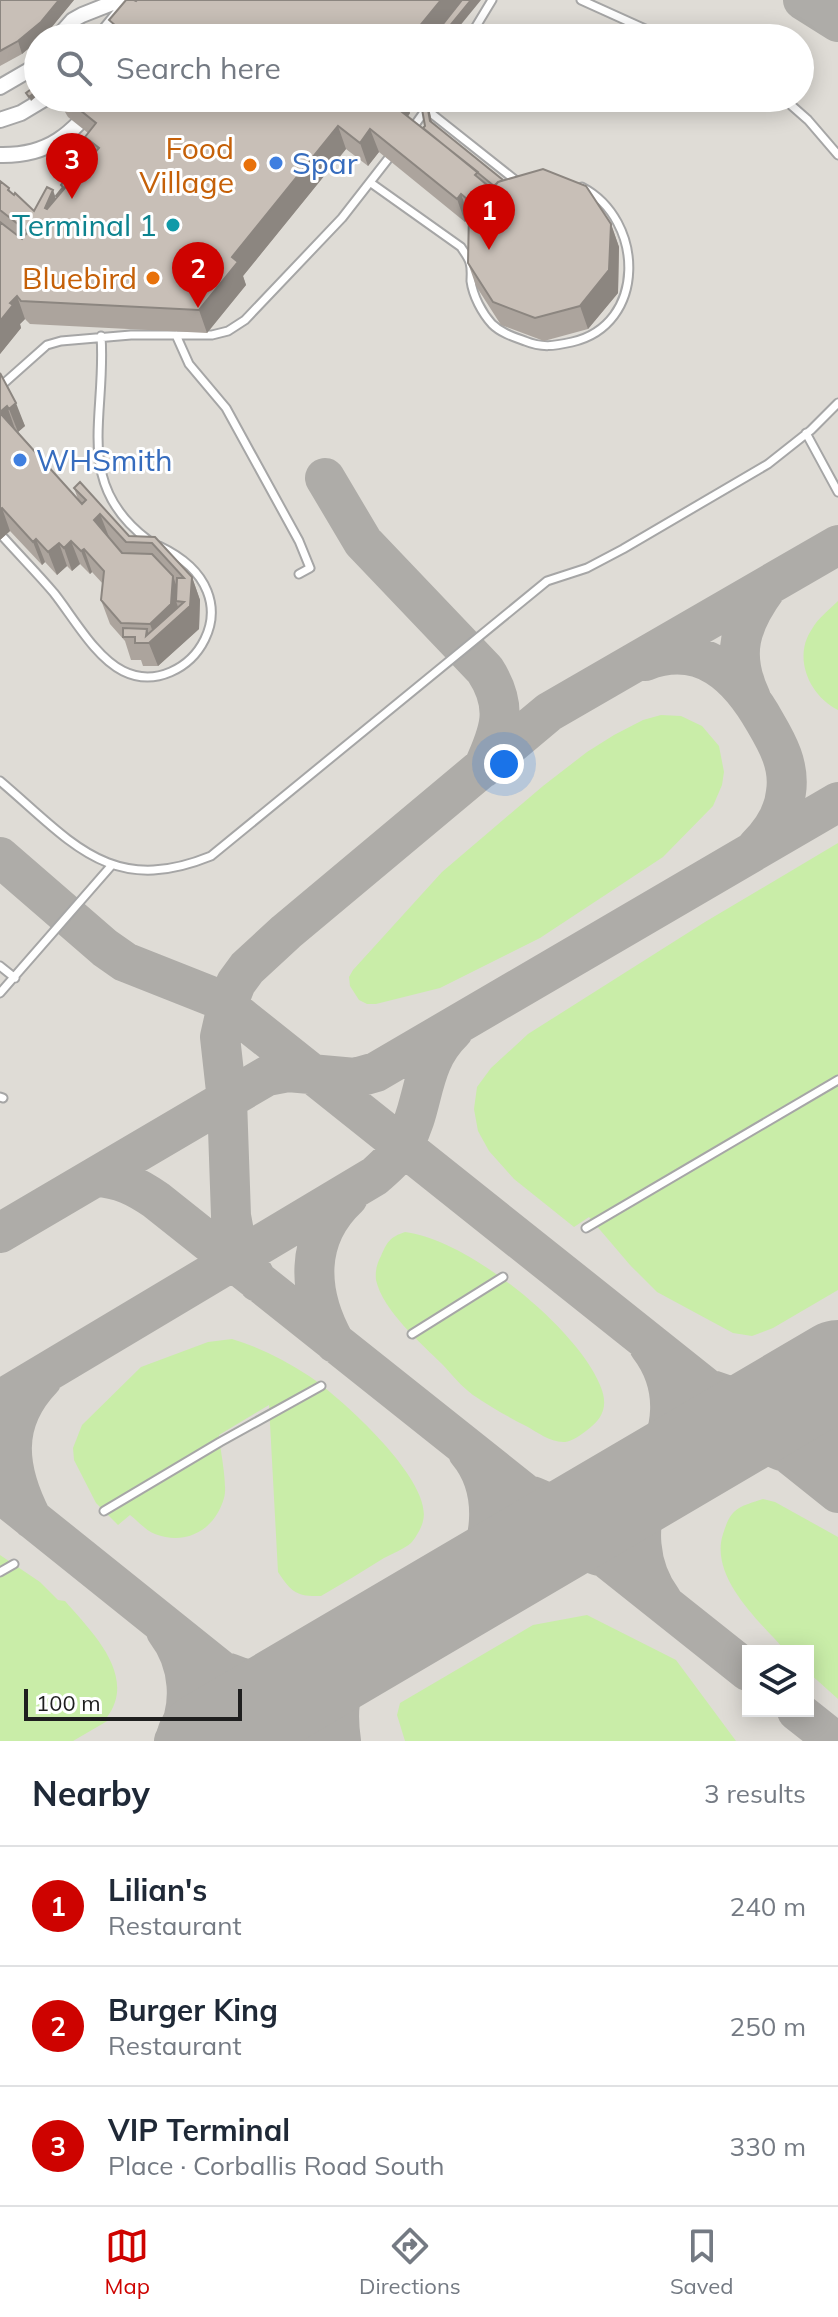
<!DOCTYPE html>
<meta charset="utf-8">
<style>
:root{--surface:#fff;--page:#f6f6f7;--text:#1f2937;--muted:#747a83;--line:#e0e1e3;--accent:#ce0300}
body{margin:0;font-family:Mulish,sans-serif;background:var(--page);color:var(--text)}
.controls{position:absolute;right:24px;bottom:24px;display:grid;overflow:hidden;border-radius:0px;box-shadow:0 4px 20px #0003}
.controls button{width:72px;height:72px;display:grid;place-items:center;padding:0;border:0;border-bottom:2px solid var(--line);background:var(--surface);color:var(--text);font:40px sans-serif}
.scale{position:absolute;left:24px;bottom:20px;width:218px;box-sizing:border-box;padding-left:8px;border:4px solid #1f1f1f;border-top:0;font-size:22px;line-height:28px;white-space:nowrap;color:#1f1f1f;-webkit-text-stroke:6px #fff;paint-order:stroke}
.you{position:absolute;left:504px;top:764px;width:28px;height:28px;margin:-20px;border:6px solid #fff;border-radius:50%;background:#1a73e8;box-shadow:0 0 0 12px #1a73e833}
.badge{display:grid;place-items:center;width:52px;height:52px;border-radius:50%;background:var(--accent);color:#fff;font-size:26px;font-weight:700}
.pin{position:absolute;translate:-50% -66px;filter:drop-shadow(0 2px 4px #0008)}
.pin::after{content:'';position:absolute;top:42px;width:28px;height:24px;background:inherit;clip-path:polygon(0 0,100% 0,50% 100%)}
.list{margin:0;padding:0;list-style:none}
h2{display:flex;justify-content:space-between;align-items:center;height:104px;margin:0;padding:0 32px;font-size:34px}
h2 small{font-size:26px;font-weight:400;color:var(--muted)}
.list li{display:grid;grid-template-columns:52px 1fr auto;gap:24px;align-items:center;box-sizing:border-box;height:120px;padding:0 32px;border-top:2px solid var(--line)}
.list b{display:block;font-size:30px;white-space:nowrap}
.list p{margin:0;font-size:26px;white-space:nowrap;color:var(--muted)}
.list em{font-size:26px;font-style:normal;color:var(--muted)}
.icon{flex:none;width:44px;height:44px;fill:none;stroke:currentColor;stroke-width:2;stroke-linecap:round;stroke-linejoin:round}
.map{position:relative;flex:none;width:838px;height:1741px;overflow:hidden}
.search{position:absolute;background:var(--surface);box-shadow:0 4px 20px #0003;left:24px;right:24px;top:24px;height:88px;display:flex;align-items:center;gap:20px;box-sizing:border-box;padding:0 28px;border-radius:44px;color:var(--muted);font-size:30px}
.sheet{height:464px;background:var(--surface)}
nav{display:flex;justify-content:space-around;align-items:center;box-sizing:border-box;height:112px;border-top:2px solid var(--line);background:var(--surface);font-size:22px;color:var(--muted)}
nav a{display:grid;justify-items:center;gap:4px}
nav .on{color:var(--accent)}
.map>svg:first-child{display:block}
.airport{fill:#dfdcd6;fill-rule:evenodd}
.grass{fill:#c9eda8}
.lines{fill:none;stroke-linecap:round;stroke-linejoin:round}
.taxiway{stroke:#aeaca8;stroke-width:40}
.runway{stroke:#aeaca8;stroke-width:98}
.lane-casing{stroke:#a6a6a6;stroke-width:11}
.street-casing{stroke:#a6a6a6;stroke-width:18}
.lane{stroke:#fff;stroke-width:7}
.street{stroke:#fff;stroke-width:14}
.wall{fill:#aca49d}
.shaded-wall{fill:#8c8680}
.building{fill:#c8bfb7;stroke:#8c8680;stroke-width:2}
.shop-dot{fill:#3f7fe0;stroke:#fff;stroke-width:3}
.food-dot{fill:#e8710a;stroke:#fff;stroke-width:3}
.culture-dot{fill:#0f9aa8;stroke:#fff;stroke-width:3}
.labels{text-anchor:middle;dominant-baseline:central;stroke-width:6;stroke-linejoin:round;paint-order:stroke}
.food-label{font-size:30px;fill:#c56008;stroke:#fff;text-anchor:end}
.shop-label{font-size:30px;fill:#366cbe;stroke:#fff;text-anchor:start}
.culture-label{font-size:30px;fill:#0d838f;stroke:#fff;text-anchor:end}
</style>
<div class="map">
<svg width="838" height="1741" viewBox="0 0 838 1741">
<rect width="100%" height="100%" fill="#f0ece4"/>
<path class="airport" d="M0,0H838V1741H0ZM38,38H800V98H38ZM748,1651H808V1711H748Z"/>
<path class="grass" d="M838,601V710C810,696 792,658 812,629C818,618 830,609 838,601Z
M661,715L681,716L702,726L719,746L724,772L722,785L713,806L663,857L540,938L440,988L376,1004H367L359,1000L350,986L349,977L353,970L442,872L543,786L587,752L614,735L643,720Z
M838,843V1290L773,1328L752,1336L733,1333L657,1292L630,1265L589,1217L574,1227L514,1179L489,1151L478,1131L474,1109L477,1087L491,1068L528,1034L705,922Z
M405,1232C467,1239 576,1327 600,1385C609,1406 603,1419 586,1431C581,1435 572,1441 565,1442C551,1443 537,1432 526,1426C508,1417 489,1406 473,1395C462,1387 452,1375 443,1365C421,1343 383,1311 376,1280C375,1271 377,1263 381,1256C387,1242 390,1237 405,1232Z
M232,1339C259,1347 285,1360 309,1376C340,1397 434,1481 423,1521C422,1527 415,1539 411,1543C404,1549 392,1554 384,1558C363,1571 342,1584 321,1596C297,1597 291,1592 278,1572L269,1405L219,1435C220,1449 228,1486 224,1498C215,1530 186,1546 155,1534C146,1531 138,1521 130,1515L118,1525L96,1503L74,1460L73,1448L82,1425L141,1367L208,1342Z
M763,1499L775,1502L838,1537V1699L808,1672V1651H786C760,1622 709,1577 723,1534C731,1508 738,1507 763,1499Z
M0,1555L40,1582L58,1600L65,1601C91,1631 138,1676 107,1717L109,1720L73,1741H0Z
M587,1615L676,1660L736,1741H405L397,1715L400,1703L533,1625Z"/>
<g class="lines">
<path class="taxiway" d="M803,0L838,22
M325,478L363,542L485,670C509,707 500,731 483,768
M645,661C702,639 739,676 765,722C778,744 790,766 786,792C784,814 772,832 757,847
M751,698C730,654 740,624 768,586
M0,857L105,948L125,962L216,998L227,1006L838,1493
M96,1177C120,1178 137,1187 156,1200L748,1671
M0,1233L267,1076L288,1072L355,1078L376,1072L838,802
M258,1282L236,1243L231,1216L227,1100L220,1037L227,1006L236,983L247,968L286,932L549,712L838,545
M335,1343C307,1293 304,1238 348,1197
M838,1379C818,1411 817,1454 838,1486
M715,1391C745,1403 770,1399 800,1391
M0,1400L375,1176C385,1167 398,1156 404,1144C426,1104 418,1065 453,1031
M708,1445C734,1439 758,1440 782,1451
M0,1493L309,1741
M532,1496C626,1542 711,1427 649,1346
M32,1519C7,1470 0,1423 42,1379
M525,1552C551,1545 574,1546 599,1556
M662,1600C639,1569 633,1522 654,1488C658,1481 665,1475 670,1468
M433,1607C444,1598 457,1589 466,1579C496,1545 497,1487 468,1452
M166,1631C190,1662 194,1707 174,1741
M229,1673C258,1686 284,1683 314,1675
M797,1711L835,1741
M228,1727C254,1723 275,1724 298,1735
M341,1741C335,1700 342,1677 368,1645"/>
<path class="runway" d="M205,1741L838,1369"/>
<g class="lane-casing">
<path id="lane" d="M581,0L665,38
M469,38L492,0
M783,98L808,120L838,155
M427,110L519,183
M412,129L434,98
M371,183L461,247C464,252 469,258 470,263C472,269 471,276 471,281C473,296 482,313 492,324C501,333 514,337 525,341C542,348 554,346 572,342C647,325 645,220 582,187
M176,335L189,364L226,408L299,541L310,568L299,574
M101,336C107,415 72,483 148,540
M2,385L47,345L61,341L131,335H212L228,331L245,320L342,218L388,159
M806,433L838,492
M4,538C21,557 38,574 54,593C73,617 95,657 123,671C187,703 265,596 159,546
M0,781C72,842 110,897 211,856L547,581L587,568L623,549L768,464L811,430L838,403
M0,966L15,978
M0,993L111,866
M0,1097L3,1098
M586,1228L838,1080
M412,1334L503,1277
M104,1511L220,1442L321,1386
M0,1572L14,1564"/>
</g>
<g class="street-casing">
<path id="street" d="M57,38L73,20L82,15L120,0
M100,38L122,11
M0,87L31,69L38,61
M0,120L21,113L46,98
M0,155C50,156 71,134 101,98"/>
</g>
<use href="#lane" class="lane"/>
<use href="#street" class="street"/>
</g>
<path class="wall" d="M0,0H74L46,34L41,38H38L22,54L0,66Z
M61,98H404L410,113L408,117L423,128L425,126L420,98H427L432,122L503,180L611,224L619,247L618,293L588,329L544,341L501,325L476,286L468,263L469,217L465,222L379,152L368,166L346,149L243,276L246,285L207,333L30,324L25,319L20,324L21,328L0,354V181L9,188L11,193L34,211L56,199V196L62,188L61,185L76,174L92,156L85,137L88,133L68,117L65,112Z
M0,373L25,426L18,432L78,499L74,488L129,536L155,537L192,577L200,600L199,629L158,666H143L141,660H131L125,641L110,624L101,600L103,584L92,572L90,574L80,564L72,571L67,566L57,575L45,562L42,565L10,531L0,540Z"/>
<path class="shaded-wall" d="M59,0H74L46,34L41,38H38V41L22,54L18,41Z
M441,0H468L437,38H410Z
M471,0H481L450,38H440Z
M38,90V95L31,101L29,97Z
M396,98H404L410,113L400,127L392,104Z
M426,98H427L433,129L430,121Z
M338,126L346,149L243,276L246,285L207,333L199,310L232,257Z
M370,129L379,152L368,166L360,143Z
M53,190L61,213L45,208Z
M461,194L469,217L465,222L457,199Z
M611,224L619,247L618,293L588,329L580,306Z
M17,296L25,319L20,324L21,328L0,354V321L10,303Z
M16,403L25,426L18,432L9,409Z
M7,406L15,429L0,413Z
M2,508L10,531L0,540V509Z
M100,514L109,537L94,520Z
M36,539L45,562L42,565L33,542Z
M71,541L80,564L72,571L64,548Z
M59,543L67,566L57,575L48,552Z
M84,549L92,572L90,574L81,551Z
M173,576L181,599L176,601L180,613L192,577L200,600L199,629L158,666L146,636L147,629L151,642L155,638L150,624Z"/>
<path class="building" d="M0,0H59L41,22L18,41L0,51Z
M126,0H134L136,1L137,0H441L410,38H106L116,26L109,20Z
M462,0H471L440,38H432Z
M38,84V90L29,97L26,93Z
M65,98H396L392,104L478,172L475,175L492,189L498,182L543,169L586,186L611,224L609,270L580,306L535,318L493,302L468,263L469,211L474,205L461,194L457,199L370,129L360,143L338,126L232,257L238,262L199,310L21,301L17,296L10,303L13,305L0,321V222L22,239L28,232L0,210V181L9,188L8,190L14,195L15,193L34,211L47,187L53,190L45,208L47,209L99,148L85,137L96,123Z
M420,98H426L430,121L503,180L498,182L494,186L423,128L425,126Z
M72,171L76,174L57,197L56,196L63,187L61,185Z
M0,373L16,403L9,409L7,406L0,412Z
M0,413L82,504L86,500L74,488L80,482L129,536L155,537L192,577L190,606L149,643H135V637H123V628L147,629L146,636L184,602L176,601L177,578H184L152,543L126,542L100,514L94,520L122,553L152,554L173,576L171,604L150,624L121,623L101,600L104,571L84,549L81,551L71,541L64,548L59,543L48,552L36,539L33,542L2,508L0,509Z"/>
<g class="shop-dot">
<circle cx="276" cy="163" r="8"/>
<circle cx="20" cy="460" r="8"/>
</g>
<g class="food-dot">
<circle cx="250" cy="165" r="8"/>
<circle cx="153" cy="278" r="8"/>
</g>
<circle class="culture-dot" cx="173" cy="225" r="8"/>
<g class="labels">
<g class="food-label">
<text x="234" y="148">Food<tspan x="234" dy="34">Village</tspan></text>
<text x="137" y="278">Bluebird</text>
</g>
<g class="shop-label">
<text x="292" y="163">Spar</text>
<text x="36" y="460">WHSmith</text>
</g>
<g class="culture-label">
<text x="157" y="225">Terminal 1</text>
</g>
</g>
</svg>
<div class="controls">
<button><svg class="icon" aria-label="layers" viewBox="0 0 24 24"><path d="M12 4l9 5-9 5-9-5zM3 14l9 5 9-5"/></svg></button>
</div>
<div class="scale">100 m</div>
<div class="you"></div>
<div class="pin badge" style="left:489px;top:250px">1</div>
<div class="pin badge" style="left:198px;top:308px">2</div>
<div class="pin badge" style="left:72px;top:199px">3</div>
<div class="search"><svg class="icon" aria-label="search" viewBox="0 0 24 24"><circle cx="10" cy="10" r="6"/><path d="M15 15l6 6"/></svg>Search here</div>
</div>
<section class="sheet">
<h2>Nearby<small>3 results</small></h2>
<ul class="list">
<li><span class="badge">1</span><div><b>Lilian's</b><p>Restaurant</p></div><em>240 m</em></li>
<li><span class="badge">2</span><div><b>Burger King</b><p>Restaurant</p></div><em>250 m</em></li>
<li><span class="badge">3</span><div><b>VIP Terminal</b><p>Place · Corballis Road South</p></div><em>330 m</em></li>
</ul>
</section>
<nav>
<a class="on"><svg class="icon" aria-label="map" viewBox="0 0 24 24"><path d="M3 6l6-2 6 2 6-2v14l-6 2-6-2-6 2zM9 4v14M15 6v14"/></svg>Map</a>
<a><svg class="icon" aria-label="directions" viewBox="0 0 24 24"><path d="M12 3l9 9-9 9-9-9zM9 14v-3h6M13 9l2 2-2 2"/></svg>Directions</a>
<a><svg class="icon" aria-label="saved" viewBox="0 0 24 24"><path d="M7 4h10v16l-5-4-5 4z"/></svg>Saved</a>
</nav>
